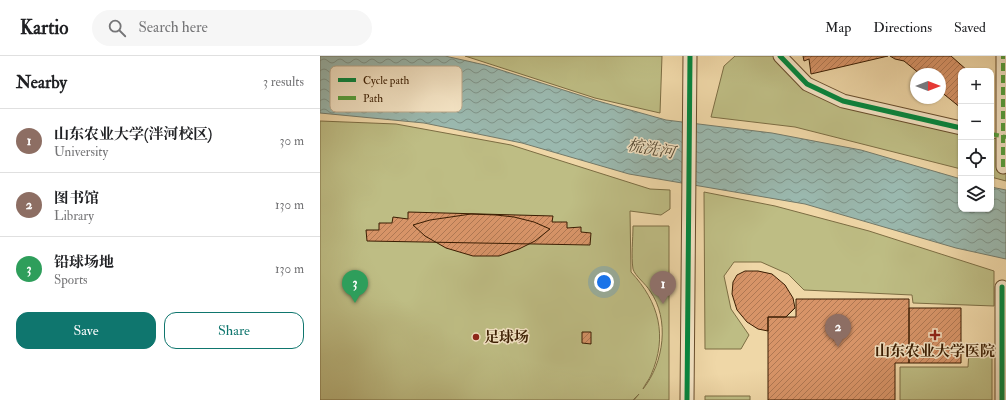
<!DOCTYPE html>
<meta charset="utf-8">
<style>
:root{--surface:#fff;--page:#f6f6f6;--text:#202124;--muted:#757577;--line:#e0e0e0;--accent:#0f766e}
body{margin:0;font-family:"IM FELL Double Pica","Noto Serif SC",serif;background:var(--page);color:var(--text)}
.controls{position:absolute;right:12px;top:12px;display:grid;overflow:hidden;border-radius:8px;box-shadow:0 1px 3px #0004}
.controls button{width:36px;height:36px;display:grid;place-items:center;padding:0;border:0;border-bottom:1px solid var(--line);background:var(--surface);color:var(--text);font:20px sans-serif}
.compass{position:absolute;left:590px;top:12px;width:36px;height:36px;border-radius:50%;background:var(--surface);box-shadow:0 1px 3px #0004;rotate:90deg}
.you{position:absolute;left:284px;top:226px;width:14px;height:14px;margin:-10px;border:3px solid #fff;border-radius:50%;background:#1a73e8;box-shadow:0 0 0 6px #1a73e833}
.badge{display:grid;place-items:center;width:26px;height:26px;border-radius:50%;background:var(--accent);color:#fff;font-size:13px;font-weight:700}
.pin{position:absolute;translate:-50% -33px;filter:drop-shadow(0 1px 2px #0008)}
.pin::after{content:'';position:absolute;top:21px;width:14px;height:12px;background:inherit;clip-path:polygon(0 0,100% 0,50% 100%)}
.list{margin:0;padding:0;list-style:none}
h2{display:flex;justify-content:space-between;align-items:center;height:52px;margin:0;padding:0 16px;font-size:17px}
h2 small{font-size:13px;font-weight:400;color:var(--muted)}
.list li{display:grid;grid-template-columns:26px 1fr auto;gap:12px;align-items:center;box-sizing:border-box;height:64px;padding:0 16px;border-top:1px solid var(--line)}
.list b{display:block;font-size:15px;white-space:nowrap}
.list p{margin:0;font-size:13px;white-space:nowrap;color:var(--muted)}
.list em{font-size:13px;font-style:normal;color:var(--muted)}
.actions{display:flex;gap:8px;padding:12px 16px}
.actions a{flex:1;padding:9px 0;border:1px solid var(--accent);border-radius:12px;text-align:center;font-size:14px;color:var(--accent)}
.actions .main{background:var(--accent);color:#fff}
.icon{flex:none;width:22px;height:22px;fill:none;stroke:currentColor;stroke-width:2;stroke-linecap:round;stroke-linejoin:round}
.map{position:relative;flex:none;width:686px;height:344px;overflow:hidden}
header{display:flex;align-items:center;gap:24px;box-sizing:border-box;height:56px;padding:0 20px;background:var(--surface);border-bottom:1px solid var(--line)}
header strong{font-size:19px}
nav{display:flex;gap:22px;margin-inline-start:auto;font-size:14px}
.search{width:280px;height:36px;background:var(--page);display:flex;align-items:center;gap:10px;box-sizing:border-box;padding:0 14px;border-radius:22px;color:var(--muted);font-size:15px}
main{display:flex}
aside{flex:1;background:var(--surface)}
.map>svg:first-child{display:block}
.garden{fill:#bebd84;stroke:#7c6d43}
.water{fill:url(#water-waves);stroke:#747a69}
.building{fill:url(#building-hatch);stroke:#3a1d02}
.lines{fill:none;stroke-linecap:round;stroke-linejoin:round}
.minor-casing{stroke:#674c2b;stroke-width:15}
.minor{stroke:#f5e5c6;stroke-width:13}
.quiet{stroke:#54a23d;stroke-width:4;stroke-dasharray:8 4;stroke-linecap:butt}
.cycleway-casing{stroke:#f5e5c6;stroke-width:8}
.cycleway{stroke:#00873e;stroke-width:5}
.poi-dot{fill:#8f2418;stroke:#f5e5c6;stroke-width:1.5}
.labels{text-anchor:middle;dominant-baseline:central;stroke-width:3;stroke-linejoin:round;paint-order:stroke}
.poi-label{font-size:15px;font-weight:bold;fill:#3a1d02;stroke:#f5e5c6;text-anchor:start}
.water-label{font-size:16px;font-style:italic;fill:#574c36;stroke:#f5e5c6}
.key{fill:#f5e5c6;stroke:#bda98b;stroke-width:1}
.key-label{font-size:11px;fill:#3a1d02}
</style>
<header>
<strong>Kartio</strong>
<div class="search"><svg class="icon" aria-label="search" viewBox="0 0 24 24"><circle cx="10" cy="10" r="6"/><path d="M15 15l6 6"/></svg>Search here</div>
<nav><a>Map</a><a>Directions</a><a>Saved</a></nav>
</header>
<main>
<aside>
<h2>Nearby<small>3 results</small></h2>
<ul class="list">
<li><span class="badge" style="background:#8d6e63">1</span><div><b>山东农业大学(泮河校区)</b><p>University</p></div><em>30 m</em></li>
<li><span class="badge" style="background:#8d6e63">2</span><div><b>图书馆</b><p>Library</p></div><em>130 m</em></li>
<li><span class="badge" style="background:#2e9e5b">3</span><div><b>铅球场地</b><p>Sports</p></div><em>130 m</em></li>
</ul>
<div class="actions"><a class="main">Save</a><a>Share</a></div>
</aside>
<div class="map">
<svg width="686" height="344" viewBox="0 0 686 344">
<defs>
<pattern id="water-waves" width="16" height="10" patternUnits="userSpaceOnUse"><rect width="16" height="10" fill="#9ab8ae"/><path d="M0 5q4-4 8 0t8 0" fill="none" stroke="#7f958b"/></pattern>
<pattern id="building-hatch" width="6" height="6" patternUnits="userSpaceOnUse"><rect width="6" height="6" fill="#d79468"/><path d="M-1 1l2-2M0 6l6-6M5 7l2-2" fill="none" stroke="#af7853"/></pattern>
</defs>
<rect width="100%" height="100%" fill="#efd7a7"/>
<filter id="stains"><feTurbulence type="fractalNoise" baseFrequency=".005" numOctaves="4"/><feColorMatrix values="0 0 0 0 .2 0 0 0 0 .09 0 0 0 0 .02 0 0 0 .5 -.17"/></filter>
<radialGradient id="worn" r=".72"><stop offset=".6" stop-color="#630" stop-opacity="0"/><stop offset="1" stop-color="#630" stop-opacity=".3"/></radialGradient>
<path class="garden" d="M145,0H342L340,57L275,42Z
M415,0H453L477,23L513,45L641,76V113L475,71L391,61L404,10Z
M0,65L76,68L191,89L330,133L350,134V153L341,159L310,155L311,216C339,246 348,280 331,319C329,324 325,328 323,333C344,307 350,263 330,235C326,228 315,220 313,213C311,200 313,183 313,170H349V344H314L319,338L313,344H0Z
M671,82L686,84V125L671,121Z
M384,136L455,150L549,175L674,215V250L593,247L592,239L484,234L468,218L441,206H414L404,220L411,253L429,279L421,293H385Z
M649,295H672V344H580V311H648Z
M385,340H430V344H385Z"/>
<path class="water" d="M0,0H125L165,9L278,45L346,64L452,77L541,94L641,123V153H671V131L686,134V203L636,192L485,148L309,118L202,87L104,67L0,57Z"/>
<path class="building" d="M483,0H568L491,18L489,3L484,5Z
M570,0H631L648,15H641V52L620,35V18H600L584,5L575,3Z
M88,156L233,160L232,166H247V172L261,171V176L271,177L270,189L47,185L46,174H59V167H72L73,161L88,163Z
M151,158L176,159L194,161L214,166L230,173L215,185L199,193L179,200H153L126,192L105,180L93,169L110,164Z
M425,215H438L452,218L465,229L473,242L475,252L466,261H448V275L438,273L427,266L417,254L412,238L413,226L417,219Z
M476,243H589V307H575V344H448V261H476Z
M589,252H641V307H589Z
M262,276H271V288L262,287Z"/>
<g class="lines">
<g class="minor-casing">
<path id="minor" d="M460,0L487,28L523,45L641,72
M683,111V0
M682,231V344
M367,344L370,0"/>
</g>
<use href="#minor" class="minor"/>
<path class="quiet" d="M671,78L686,81
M683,111V0"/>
<g class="cycleway-casing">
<path id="cycleway" d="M460,0L487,28L523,45L641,72
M682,231V344
M367,344L370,0"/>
</g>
<use href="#cycleway" class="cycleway"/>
</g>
<g class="poi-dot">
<path d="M613 273h4v4h4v4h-4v4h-4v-4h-4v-4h4z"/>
<circle cx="156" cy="281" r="4"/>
</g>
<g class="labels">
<g class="poi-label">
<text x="164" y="281">足球场</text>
<text x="615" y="295" text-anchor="middle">山东农业大学医院</text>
</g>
<g class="water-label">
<text transform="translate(331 93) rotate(10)">梳洗河</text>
</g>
</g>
<rect x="10" y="10" width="132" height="46" rx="6" class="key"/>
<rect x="18" y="22" width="18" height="4" fill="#00873e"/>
<rect x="18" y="40" width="18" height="4" fill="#54a23d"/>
<g class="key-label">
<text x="43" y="28">Cycle path</text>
<text x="43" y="46">Path</text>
</g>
<rect width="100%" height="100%" filter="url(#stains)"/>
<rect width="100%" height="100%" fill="url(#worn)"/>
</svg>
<div class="controls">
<button>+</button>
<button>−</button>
<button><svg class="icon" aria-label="locate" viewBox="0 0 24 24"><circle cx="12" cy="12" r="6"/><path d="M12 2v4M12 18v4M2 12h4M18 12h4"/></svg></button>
<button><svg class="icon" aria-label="layers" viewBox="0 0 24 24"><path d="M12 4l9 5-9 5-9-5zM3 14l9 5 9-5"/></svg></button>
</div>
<svg class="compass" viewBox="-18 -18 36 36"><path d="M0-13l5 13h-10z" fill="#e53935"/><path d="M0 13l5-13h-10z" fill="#757577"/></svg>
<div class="you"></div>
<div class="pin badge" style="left:343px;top:248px;background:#8d6e63">1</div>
<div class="pin badge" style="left:518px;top:291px;background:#8d6e63">2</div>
<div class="pin badge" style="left:35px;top:247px;background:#2e9e5b">3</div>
</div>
</main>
